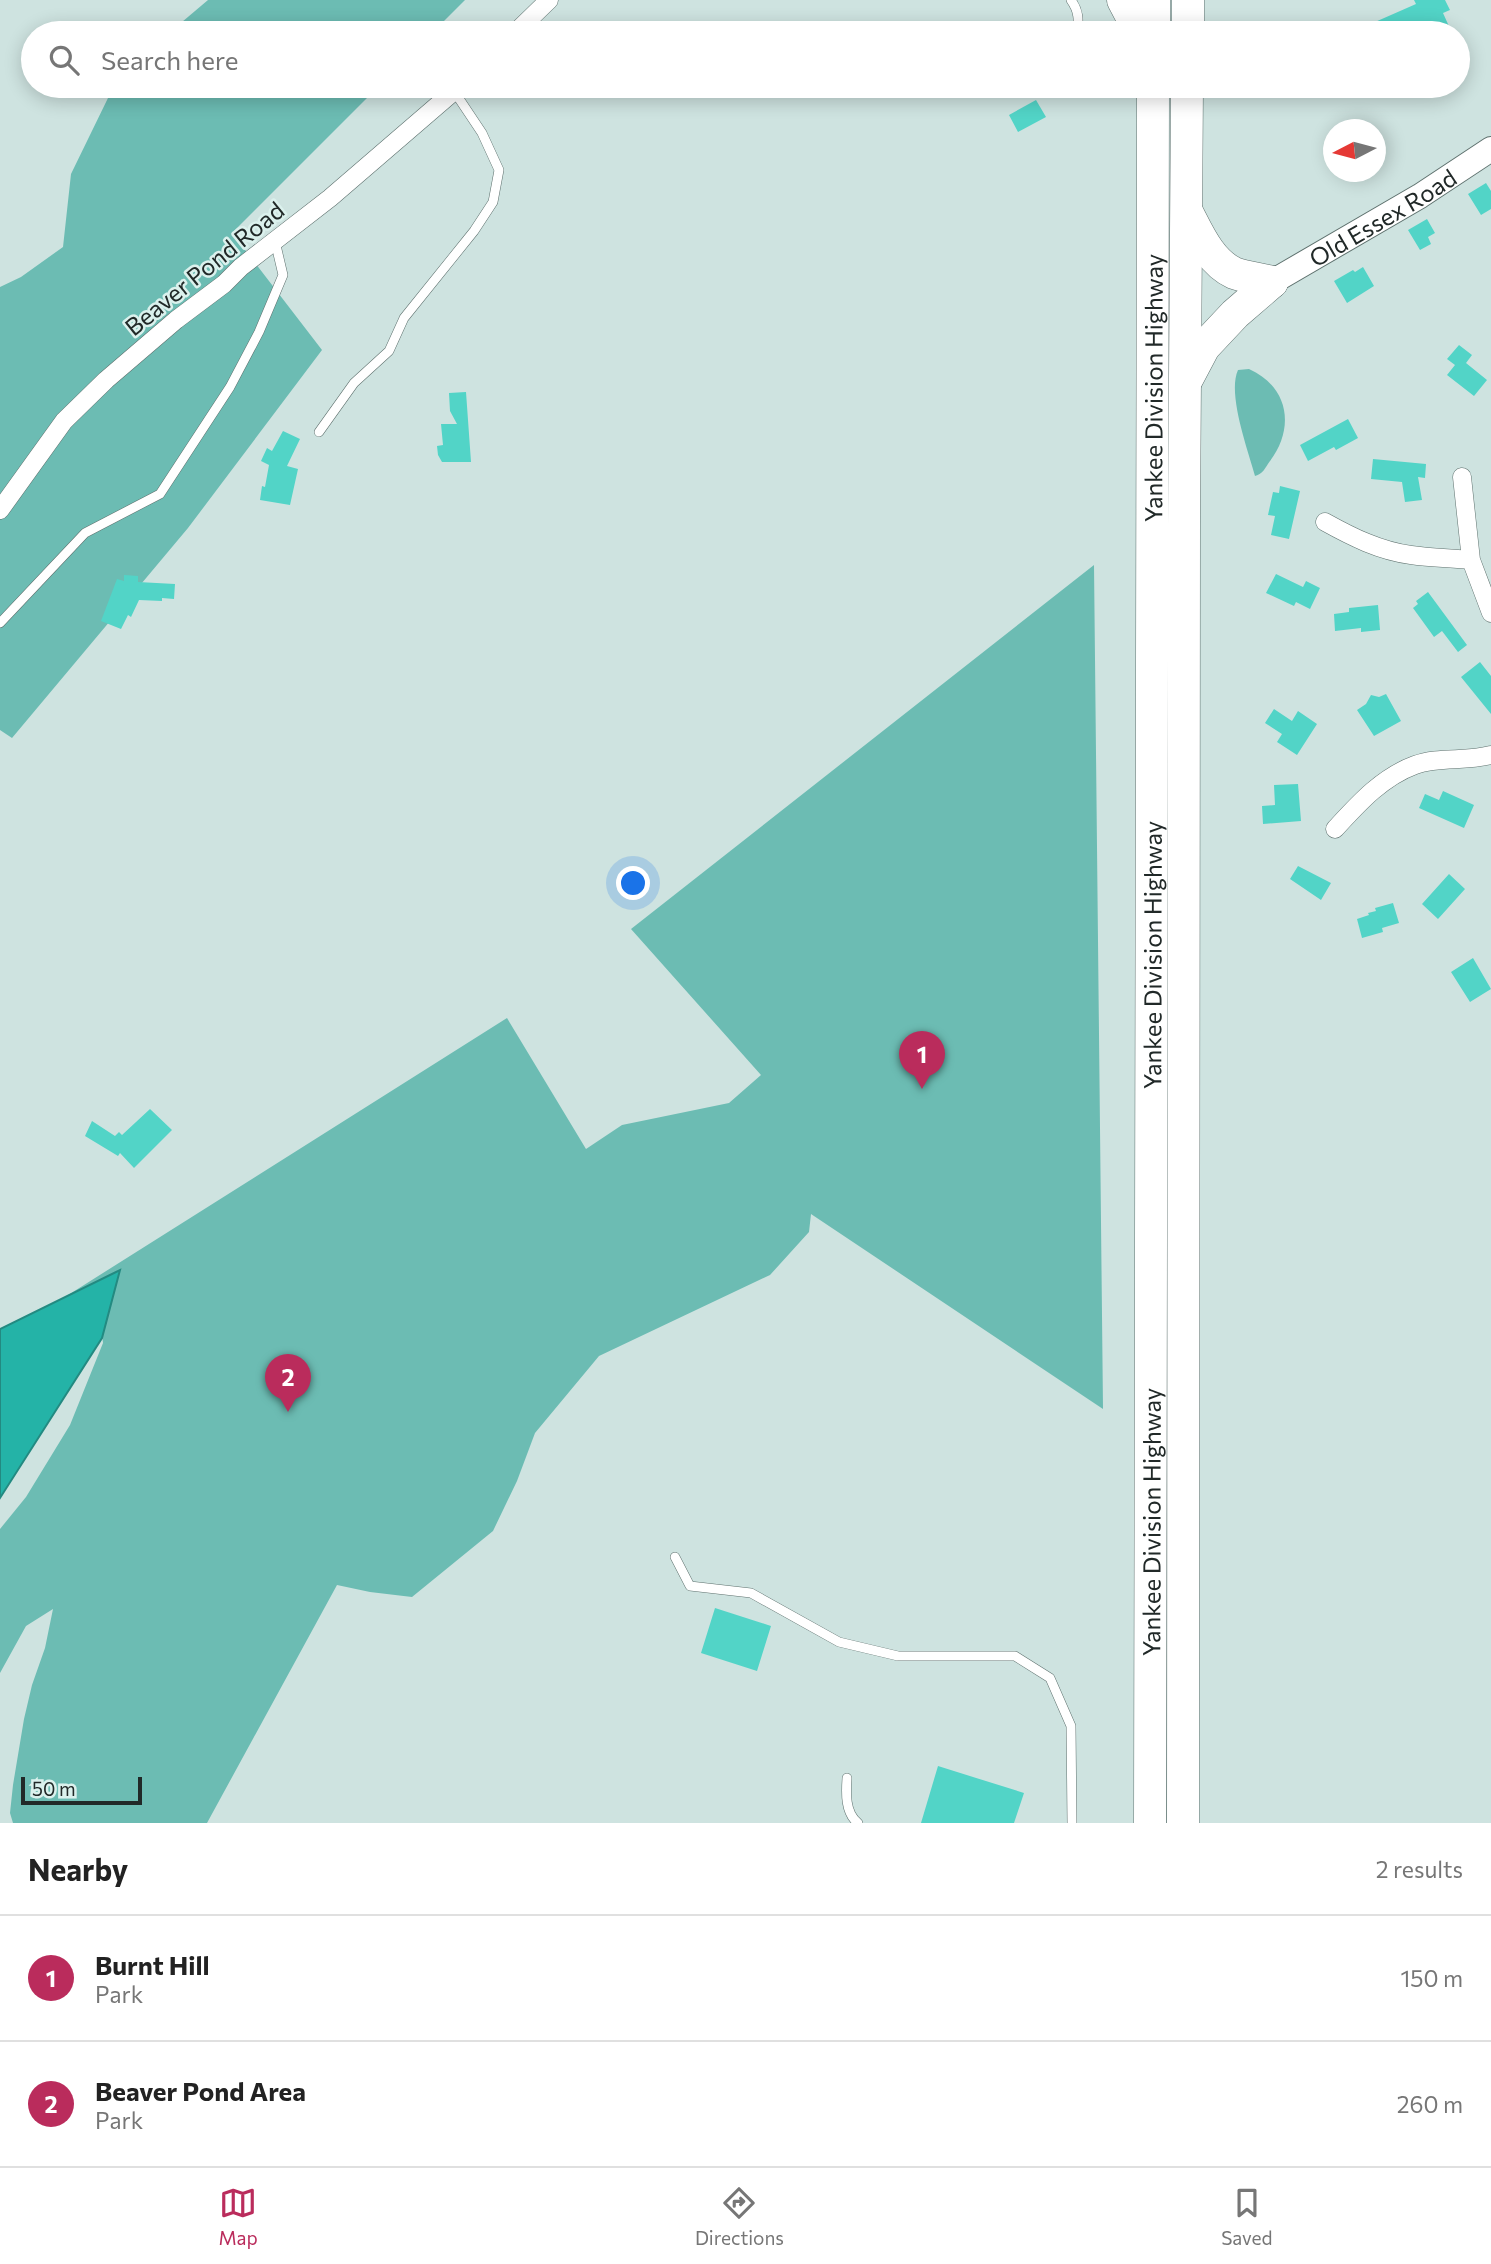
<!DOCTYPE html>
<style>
:root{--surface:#fff;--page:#f6f6f6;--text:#222;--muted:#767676;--line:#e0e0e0;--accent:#ba2c5c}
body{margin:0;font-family:Commissioner,sans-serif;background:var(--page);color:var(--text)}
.compass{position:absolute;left:1323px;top:119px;width:63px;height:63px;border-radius:50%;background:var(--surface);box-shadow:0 4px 18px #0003;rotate:264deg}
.scale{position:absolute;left:21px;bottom:18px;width:121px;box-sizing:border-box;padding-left:7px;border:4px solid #212928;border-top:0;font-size:19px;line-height:24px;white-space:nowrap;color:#212928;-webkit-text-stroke:5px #dbf1ed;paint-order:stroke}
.you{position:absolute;left:634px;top:884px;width:24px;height:24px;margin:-18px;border:5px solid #fff;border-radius:50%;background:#1a73e8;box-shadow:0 0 0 10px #1a73e833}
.badge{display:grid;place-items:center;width:46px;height:46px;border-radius:50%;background:var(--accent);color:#fff;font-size:23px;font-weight:700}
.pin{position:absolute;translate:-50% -58px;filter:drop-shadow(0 2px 4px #0008)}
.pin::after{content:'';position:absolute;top:37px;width:24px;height:21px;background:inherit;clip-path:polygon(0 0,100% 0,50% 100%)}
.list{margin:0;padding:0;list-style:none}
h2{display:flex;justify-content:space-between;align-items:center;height:91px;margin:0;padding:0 28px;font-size:30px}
h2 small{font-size:23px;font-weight:400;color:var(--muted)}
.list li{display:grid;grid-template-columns:46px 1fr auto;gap:21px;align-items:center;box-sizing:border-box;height:126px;padding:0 28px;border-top:2px solid var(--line)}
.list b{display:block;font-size:26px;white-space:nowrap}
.list p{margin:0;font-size:23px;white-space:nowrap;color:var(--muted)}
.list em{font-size:23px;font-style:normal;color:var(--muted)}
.icon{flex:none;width:38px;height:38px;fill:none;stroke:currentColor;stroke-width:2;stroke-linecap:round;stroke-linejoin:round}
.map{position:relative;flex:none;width:1491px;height:1823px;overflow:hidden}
.search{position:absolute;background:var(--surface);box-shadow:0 4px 18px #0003;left:21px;right:21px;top:21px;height:77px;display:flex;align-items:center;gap:18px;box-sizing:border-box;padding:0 24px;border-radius:38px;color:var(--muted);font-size:26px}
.sheet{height:343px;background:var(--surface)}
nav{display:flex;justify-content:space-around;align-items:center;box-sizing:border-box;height:98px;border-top:2px solid var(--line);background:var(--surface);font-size:19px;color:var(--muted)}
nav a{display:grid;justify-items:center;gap:4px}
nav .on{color:var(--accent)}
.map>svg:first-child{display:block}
.green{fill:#6cbcb3}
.water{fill:#24b3a7;stroke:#238a81;stroke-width:2}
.building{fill:#52d4c7}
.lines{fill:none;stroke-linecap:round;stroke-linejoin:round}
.service-casing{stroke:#5e716e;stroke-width:10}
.minor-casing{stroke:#5e716e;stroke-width:19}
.secondary-casing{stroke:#5e716e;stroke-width:26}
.motorway-casing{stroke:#5e716e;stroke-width:33}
.service{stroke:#fff;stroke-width:9}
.minor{stroke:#fff;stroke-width:18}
.secondary{stroke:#fff;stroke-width:24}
.motorway{stroke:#fff;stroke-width:32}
.labels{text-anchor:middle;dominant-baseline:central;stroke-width:5;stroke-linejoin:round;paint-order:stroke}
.street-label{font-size:24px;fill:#212928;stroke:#dbf1ed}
</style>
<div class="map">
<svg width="1491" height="1823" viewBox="0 0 1491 1823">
<rect width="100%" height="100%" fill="#cee3e0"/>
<path class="green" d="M208,0H465L432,33H169Z
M120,86H379L232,233L322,350L188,528L12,738L0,730V287L21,277L63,247L71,174L108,98Z
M1249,369C1289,387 1295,428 1270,461C1265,468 1263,474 1255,476C1248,450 1227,394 1238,370Z
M1094,565L1103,1409L811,1214L809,1232L770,1275L599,1356L535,1433L517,1481L493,1531L412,1597L370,1592L337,1585L207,1823H13L10,1813L13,1785L24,1719L32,1685L45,1648L53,1609L26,1626L0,1673V1529L26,1497L70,1425L103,1343L102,1335L0,1338L507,1018L586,1149L622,1125L729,1103L761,1075L631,929Z"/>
<path class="water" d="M120,1270L102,1338L0,1498V1329Z"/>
<path class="building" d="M1414,0H1445L1450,10L1443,13L1452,33H1415L1412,27L1399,33H1350L1416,4Z
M1036,100L1046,117L1018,132L1009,115Z
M1486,183L1491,191V209L1481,215L1468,194Z
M1427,219L1435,233L1428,237L1431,244L1420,250L1408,230Z
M1363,267L1374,286L1347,303L1334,281L1353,270L1355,272Z
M1459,345L1472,355L1466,363L1487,380L1474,396L1447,375L1455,365L1447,359Z
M466,392L471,462H442L438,455L437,446L443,445L441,424H457L450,411L449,393Z
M1348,419L1358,438L1336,450L1334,447L1308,461L1300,445Z
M283,431L300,439L287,466L298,469L290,505L260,500L262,486L265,487L269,465L261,461L267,448L272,451Z
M1373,459L1426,464L1425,478L1418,477L1422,500L1405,502L1402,482L1371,479Z
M1280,486L1300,491L1289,539L1271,535L1275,516L1268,515L1273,492L1279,493Z
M1276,574L1303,587L1306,581L1320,588L1310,609L1296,602L1294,606L1266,593Z
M124,575L138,576V582L175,584L174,599L162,598V601L139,600L131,617L128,615L121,629L101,621L117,579L124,581Z
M1428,592L1467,645L1458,652L1442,631L1434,637L1413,608L1418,604L1416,601Z
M1378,605L1380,630L1361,632V628L1335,631L1334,614L1349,612V608Z
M1480,662L1491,676V714L1461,677Z
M1386,694L1401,721L1374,736L1357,710L1366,704L1371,695L1379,697Z
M1274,709L1292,721L1298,711L1317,724L1297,755L1277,742L1282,734L1265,723Z
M1298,784L1301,821L1263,824L1262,806L1275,805L1274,785Z
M1443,791L1474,805L1464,828L1419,808L1425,794L1439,800Z
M1298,866L1331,883L1321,900L1290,879Z
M1449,874L1465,889L1438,919L1422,904Z
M1393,903L1399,923L1382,928L1383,932L1362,938L1357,919L1369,915L1368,913L1376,911L1375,908Z
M1473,958L1491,989L1470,1002L1451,972Z
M150,1109L172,1130L134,1168L120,1153L118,1156L85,1136L92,1121L115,1136L119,1132L122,1135Z
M715,1608L771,1626L757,1671L701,1653Z
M938,1766L1024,1793L1014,1823H921Z"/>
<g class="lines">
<g class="service-casing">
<path id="service" d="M1071,0C1079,11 1079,20 1077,33
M1019,93L1031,86
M319,432L354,383L389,351L404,318L474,231L493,202L499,170L482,133L454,91
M0,623L85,533L160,494L230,387L259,332L283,275L275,241
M675,1557L690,1586L751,1593L839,1642L898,1656H1015L1050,1678L1071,1726L1072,1823
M847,1778C846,1793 845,1813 858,1823"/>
</g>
<g class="minor-casing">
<path id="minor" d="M515,33L549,0
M1462,477L1471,560L1491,613
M0,510L64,421L106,380L176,320L224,284L241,267L330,198L460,86
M1325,522C1352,537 1380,551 1411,555C1431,558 1451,558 1471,560
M1335,829C1358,804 1382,777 1415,765C1439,756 1466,762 1491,755"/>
</g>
<g class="secondary-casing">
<g id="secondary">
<path id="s1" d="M1272,282L1420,196L1491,149"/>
</g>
</g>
<g class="motorway-casing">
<g id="motorway">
<path d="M1123,0L1133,19L1137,33"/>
<path d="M1154,33V0"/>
<path d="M1188,33V0"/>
<path d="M1187,212C1198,233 1210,262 1234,273C1245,277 1260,279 1272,282"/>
<path d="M1186,381L1204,347L1235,314L1272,282"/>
<path id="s2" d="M1150,1823L1153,86"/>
<path d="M1183,1823L1184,524L1187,86"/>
</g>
</g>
<use href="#service" class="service"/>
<use href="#minor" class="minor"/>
<use href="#secondary" class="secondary"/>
<use href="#motorway" class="motorway"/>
</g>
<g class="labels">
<g class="street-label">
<text stroke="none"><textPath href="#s1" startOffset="128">Old Essex Road</textPath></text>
<text transform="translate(204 268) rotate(-39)">Beaver Pond Road</text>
<text stroke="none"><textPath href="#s2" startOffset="1435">Yankee Division Highway</textPath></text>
<text stroke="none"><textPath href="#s2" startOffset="868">Yankee Division Highway</textPath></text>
<text stroke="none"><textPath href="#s2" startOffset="301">Yankee Division Highway</textPath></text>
</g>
</g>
</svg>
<svg class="compass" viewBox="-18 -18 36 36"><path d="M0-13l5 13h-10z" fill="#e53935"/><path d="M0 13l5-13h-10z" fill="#767676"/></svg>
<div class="scale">50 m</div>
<div class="you"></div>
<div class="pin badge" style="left:922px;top:1089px">1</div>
<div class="pin badge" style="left:288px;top:1412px">2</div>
<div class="search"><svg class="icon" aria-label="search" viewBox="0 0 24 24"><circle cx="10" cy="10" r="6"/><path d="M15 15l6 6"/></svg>Search here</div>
</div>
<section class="sheet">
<h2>Nearby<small>2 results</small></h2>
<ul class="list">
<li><span class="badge">1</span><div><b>Burnt Hill</b><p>Park</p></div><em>150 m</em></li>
<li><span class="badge">2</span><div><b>Beaver Pond Area</b><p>Park</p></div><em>260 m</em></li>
</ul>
</section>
<nav>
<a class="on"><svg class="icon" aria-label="map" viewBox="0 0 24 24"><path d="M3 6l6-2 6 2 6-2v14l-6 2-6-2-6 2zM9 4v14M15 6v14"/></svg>Map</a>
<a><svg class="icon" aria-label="directions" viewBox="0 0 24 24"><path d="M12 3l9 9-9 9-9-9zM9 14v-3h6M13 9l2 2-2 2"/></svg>Directions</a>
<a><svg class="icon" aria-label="saved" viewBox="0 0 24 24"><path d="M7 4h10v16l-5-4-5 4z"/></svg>Saved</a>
</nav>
